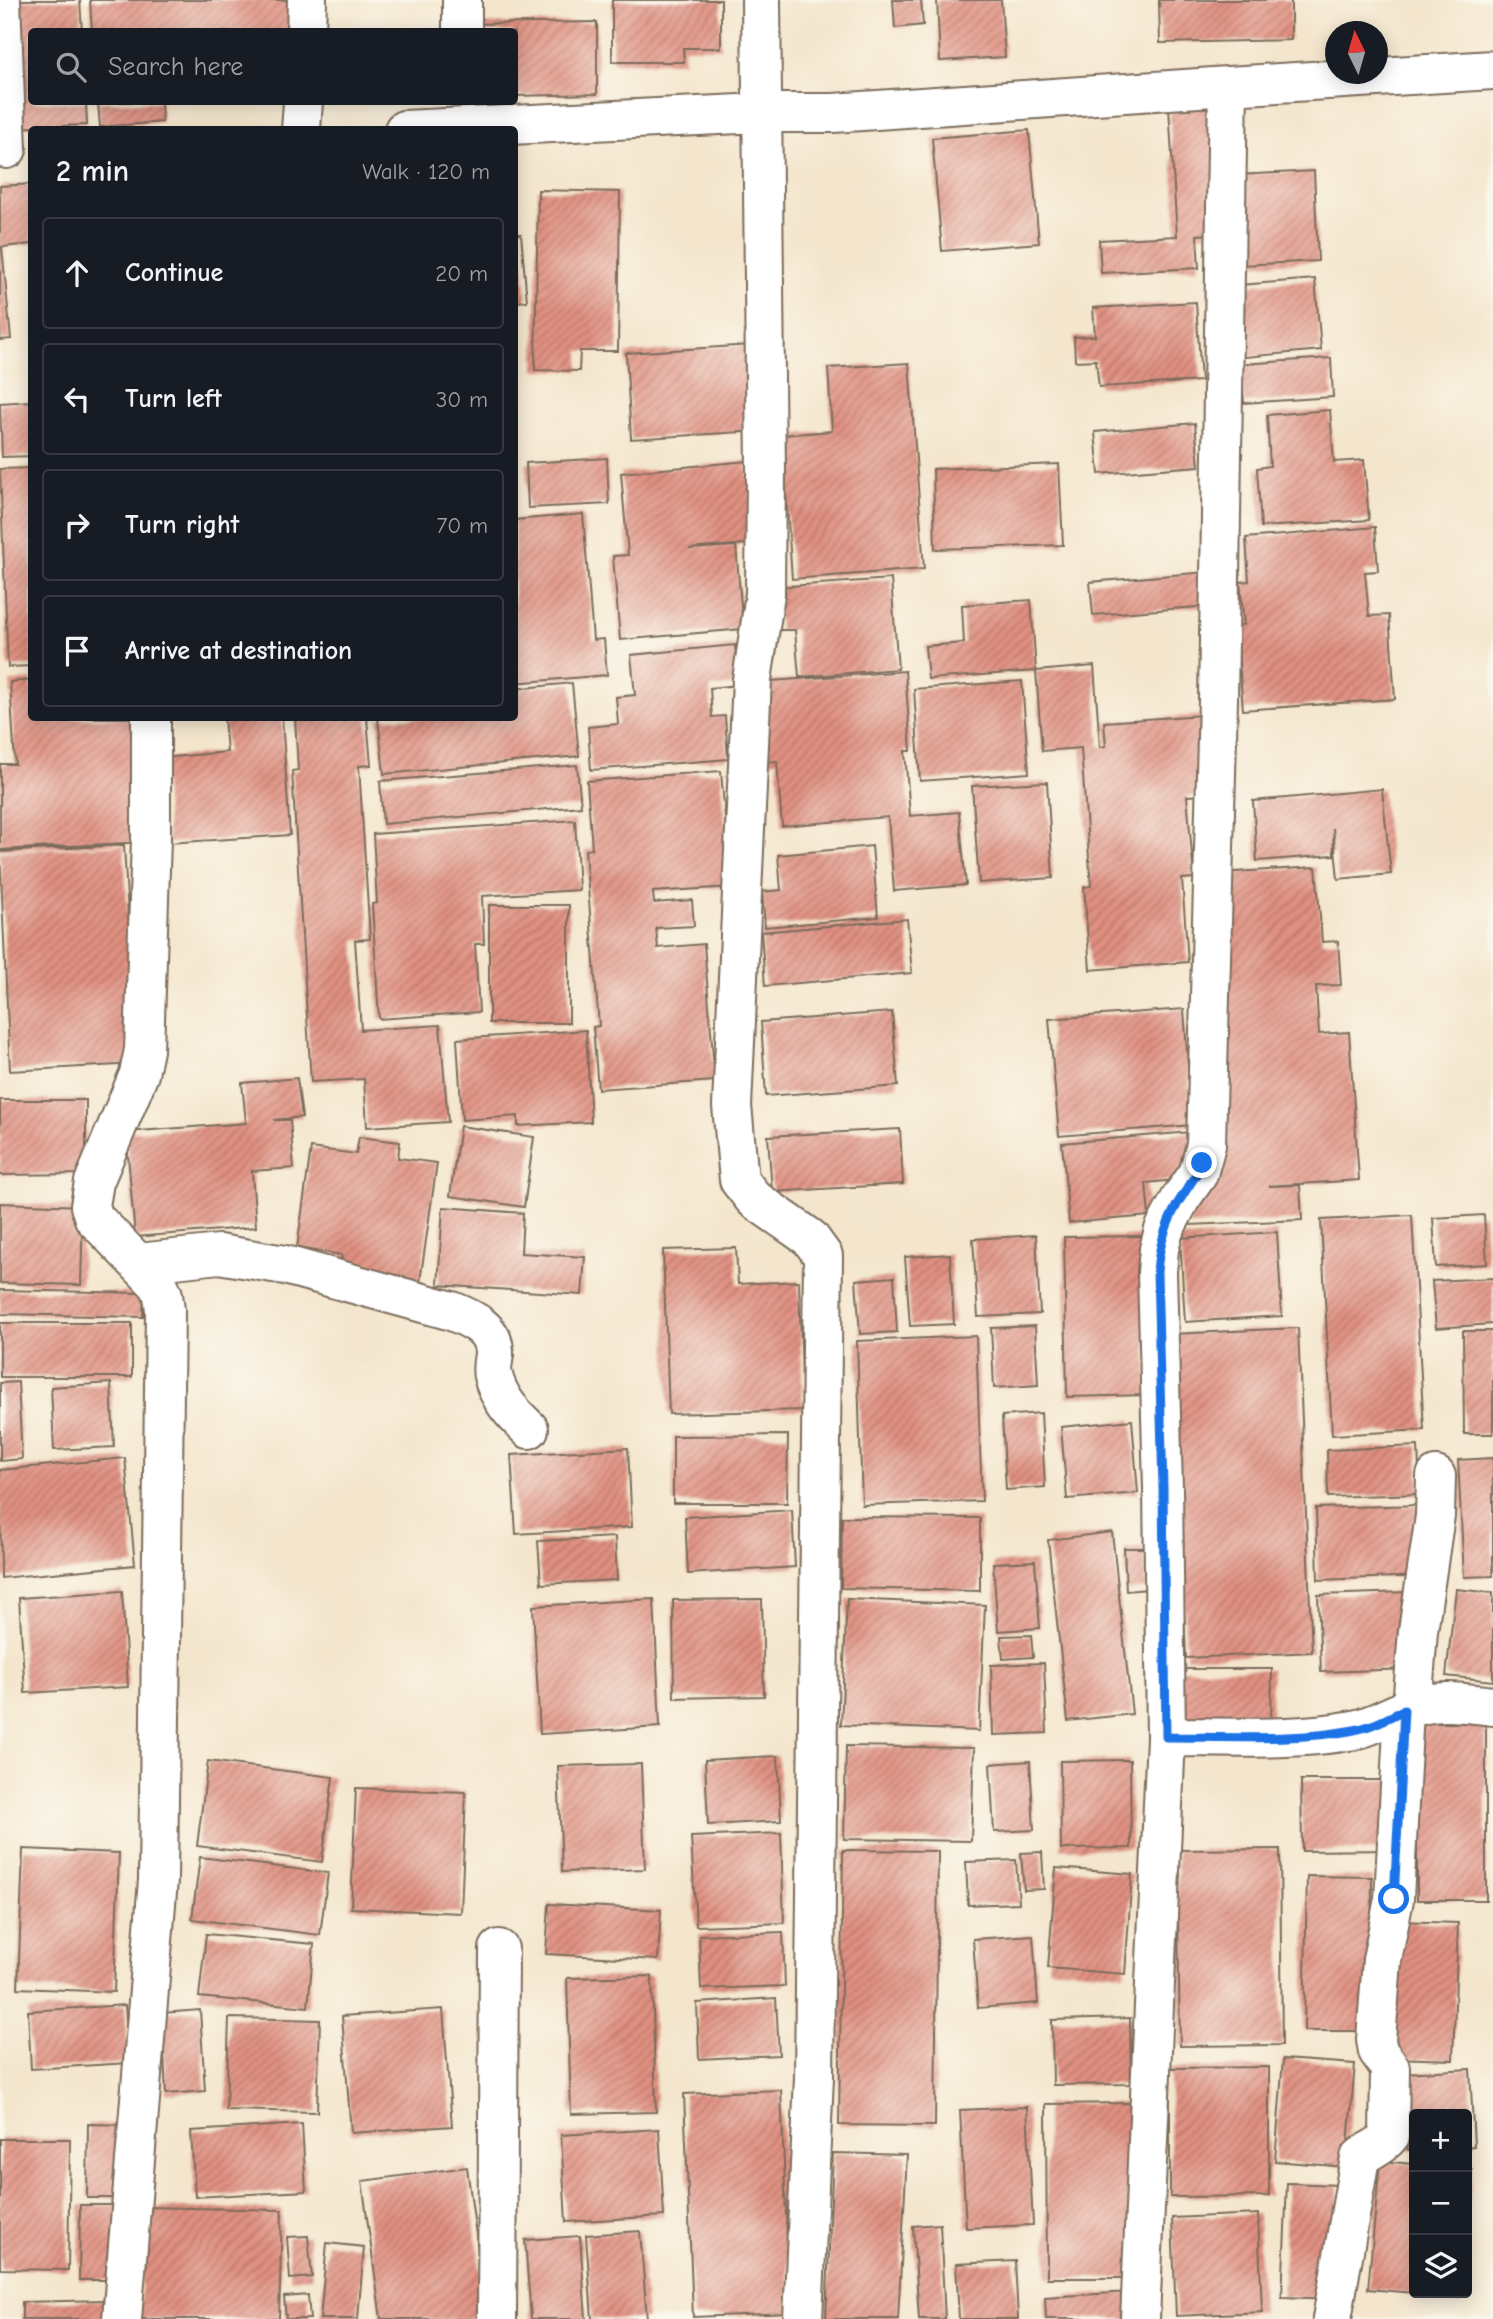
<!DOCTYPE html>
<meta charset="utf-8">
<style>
:root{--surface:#171b24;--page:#20242c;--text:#f1f3f6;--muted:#9ea1a6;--line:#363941}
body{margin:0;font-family:"Comic Neue",sans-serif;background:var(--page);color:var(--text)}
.controls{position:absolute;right:21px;bottom:21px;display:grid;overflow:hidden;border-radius:7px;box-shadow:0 4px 18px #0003}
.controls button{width:63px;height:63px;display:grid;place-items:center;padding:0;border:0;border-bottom:2px solid var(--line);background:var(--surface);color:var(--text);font:35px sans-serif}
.compass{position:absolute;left:1325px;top:21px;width:63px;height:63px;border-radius:50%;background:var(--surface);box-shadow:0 4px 18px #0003;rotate:355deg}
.stop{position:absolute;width:21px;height:21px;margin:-16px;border:5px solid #1a73e8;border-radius:50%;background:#fff}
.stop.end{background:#1a73e8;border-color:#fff;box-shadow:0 2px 7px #0008}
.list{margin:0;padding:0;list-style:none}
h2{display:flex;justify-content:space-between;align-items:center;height:91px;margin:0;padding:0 28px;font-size:30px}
h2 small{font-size:23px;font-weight:400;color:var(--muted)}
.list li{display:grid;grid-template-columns:46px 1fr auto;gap:21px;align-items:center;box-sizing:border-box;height:112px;margin:0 14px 14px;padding:0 14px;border:2px solid var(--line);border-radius:7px}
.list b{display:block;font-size:26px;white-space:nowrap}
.list em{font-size:23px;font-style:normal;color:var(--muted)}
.icon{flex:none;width:38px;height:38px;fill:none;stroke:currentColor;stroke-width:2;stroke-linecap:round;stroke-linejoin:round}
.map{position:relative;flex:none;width:1493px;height:2319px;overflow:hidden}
.search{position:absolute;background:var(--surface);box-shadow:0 4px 18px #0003;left:28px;top:28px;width:490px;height:77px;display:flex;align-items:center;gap:18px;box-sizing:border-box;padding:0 24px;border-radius:7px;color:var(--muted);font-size:26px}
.panel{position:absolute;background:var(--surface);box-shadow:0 4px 18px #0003;left:28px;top:126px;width:490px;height:595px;border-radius:7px}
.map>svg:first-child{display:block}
.building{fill:url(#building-hatch)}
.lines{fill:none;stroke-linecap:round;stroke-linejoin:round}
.minor-casing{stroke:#7c6c5b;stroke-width:42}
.minor{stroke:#fff;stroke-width:38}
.route{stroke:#1a73e8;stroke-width:9}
</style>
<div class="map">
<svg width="1493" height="2319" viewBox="0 0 1493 2319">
<defs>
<pattern id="building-hatch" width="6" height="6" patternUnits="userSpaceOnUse" patternTransform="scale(1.75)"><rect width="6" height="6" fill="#e09081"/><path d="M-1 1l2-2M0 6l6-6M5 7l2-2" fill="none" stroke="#b77669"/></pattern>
</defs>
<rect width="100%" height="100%" fill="#fbf7ec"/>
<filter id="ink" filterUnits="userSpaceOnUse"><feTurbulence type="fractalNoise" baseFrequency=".0143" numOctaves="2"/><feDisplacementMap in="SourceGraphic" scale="14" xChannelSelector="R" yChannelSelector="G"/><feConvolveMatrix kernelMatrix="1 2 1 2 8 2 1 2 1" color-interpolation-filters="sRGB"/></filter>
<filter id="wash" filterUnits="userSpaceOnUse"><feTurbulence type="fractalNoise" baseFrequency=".00686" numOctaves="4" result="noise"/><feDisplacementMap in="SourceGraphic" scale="28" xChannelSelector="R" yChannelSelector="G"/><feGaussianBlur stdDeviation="1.57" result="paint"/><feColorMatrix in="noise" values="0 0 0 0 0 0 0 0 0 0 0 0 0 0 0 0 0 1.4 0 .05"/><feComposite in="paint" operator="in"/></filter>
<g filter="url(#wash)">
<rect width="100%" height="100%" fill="#f4e6cd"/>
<g id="blocks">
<path class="building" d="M6,0H80L82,32H32V102H86L87,125L11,128Z
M90,0H292L294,32H198V29L158,32H92Z
M612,0H721V48H683L684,62H612Z
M893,0H921L923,25L895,28Z
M937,0H1001L1005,57L940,61Z
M1159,0H1291V40L1160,43Z
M597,22V94L514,96V32H467V24Z
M98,102H161L162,122L100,127Z
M1215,104L1224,233L1197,235L1199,268L1101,273L1099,240L1177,236L1169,107Z
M1029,130L1039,243L942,251L932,138Z
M1314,171L1318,261L1241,265L1237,175Z
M32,184V244L2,247L11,339L0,340V186Z
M538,190L620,192L618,351H580L579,371L535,370Z
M514,234H521L527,301L514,302Z
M1315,279L1321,350L1235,358L1228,286Z
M1196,302L1201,381L1099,387L1096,360L1075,361L1074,337L1095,336L1093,308Z
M751,345L757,431L631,439L626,353Z
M1331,358L1333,397L1244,403L1241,364Z
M909,363L924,569L792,579L782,435L832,431L828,368Z
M32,401V456L2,457L0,403Z
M1330,410L1334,462L1364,460L1369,520L1261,527L1257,468L1270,466L1267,415Z
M1195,423L1199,466L1099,474L1095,432Z
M607,458L609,504L528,508L526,463Z
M747,461L756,543L689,549L736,546L743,629L620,640L613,556L628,555L621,473Z
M1059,464L1063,545L935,549L933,469Z
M32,468V666L8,667L0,469Z
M583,514L593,640L604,639L607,675L514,683V520Z
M1375,527L1378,571L1365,572L1369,616L1389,615L1395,699L1243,710L1236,625H1244L1240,582L1249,581L1246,538Z
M1207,572L1210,606L1093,615L1090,582Z
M891,579L898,669L799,677L795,630H779L775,587Z
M1031,600L1036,671L928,679L925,646L964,643L962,605Z
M735,645L738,685L710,688L712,717L725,716L728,759L591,770L588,727L618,724L616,697L635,695L631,655Z
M1094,666L1100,747L1106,746L1104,722L1202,715L1204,795L1187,796L1194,878L1182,879L1188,962L1090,970L1084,887L1091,886L1081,748L1042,751L1036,671Z
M905,671L911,751H905L910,816L959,812L966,885L894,891L888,817L782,826L777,761L764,762L758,682Z
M32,680V718H137L144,842L0,850V764H15L10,682Z
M1022,681L1029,773L920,781L914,689Z
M572,683L579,756L384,774L378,718H514V689Z
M224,718H282L290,835L168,843L162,758L227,752Z
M295,718H367L371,765L359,766L370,939L355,940L361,1030L440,1025L448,1122L367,1127L364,1079L311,1082L292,771L298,770Z
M577,765L581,806L383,824L380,781Z
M721,771L731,887L653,892L654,903L692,900L694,926L656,928L658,948L704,944L715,1081L598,1089L593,1027L599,1026L585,850L592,849L587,781Z
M1047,782L1053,878L979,883L972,786Z
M1382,789L1391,874L1338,879L1333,828L1334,855L1257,861L1253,801Z
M575,820L579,890L482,896L484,944H475L479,1012L379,1019L372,904L377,903L373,834Z
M124,845L136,1064L10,1071L0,852Z
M872,846L878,917L765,927L762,892L781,890L778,855Z
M1316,867L1322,942L1338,941L1341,985L1316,986L1319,1034L1349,1032L1359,1180L1269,1186L1300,1185L1302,1220L1190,1225L1188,1191L1212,1189L1209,1136L1220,873Z
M489,905H569V1023H489Z
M907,919L912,973L765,986L761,932Z
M1184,1009L1192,1125L1059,1136L1049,1019Z
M892,1012L898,1086L766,1096L761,1022Z
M586,1030L591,1122L518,1126V1116L462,1120L457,1039Z
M297,1078L302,1117L274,1120H290L294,1168L252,1171L256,1227L135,1237L126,1132L246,1123L242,1083Z
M0,1100H86V1174L0,1175Z
M460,1126L534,1137L524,1207L450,1196Z
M900,1129L903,1184L772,1192L768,1136Z
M1191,1132L1195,1178L1146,1183L1149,1216L1069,1223L1062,1143Z
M359,1137L400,1142L398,1158L437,1163L420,1282L339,1271L342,1255L297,1248L311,1148L356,1154Z
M0,1203L83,1206L81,1285L0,1283Z
M443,1207L523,1213L521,1253L585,1257L582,1295L438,1285Z
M1412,1215L1424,1430L1332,1435L1321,1220Z
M1484,1215L1487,1264L1436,1267L1433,1218Z
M1277,1232L1282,1316L1185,1322L1180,1238Z
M1036,1235L1040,1314L978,1317L973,1239Z
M1145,1236L1148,1395L1067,1397L1064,1237Z
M736,1248L738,1284L799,1281L803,1410L669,1414L663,1250Z
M950,1254L954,1324L910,1326L905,1257Z
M894,1277L897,1332L860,1334L856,1280Z
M1493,1278V1324L1436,1328L1432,1281Z
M0,1290L144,1293L143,1317L0,1314Z
M0,1323H132V1377H0Z
M1035,1326L1038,1385L994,1388L991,1328Z
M1298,1328L1312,1652L1186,1658L1173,1334Z
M1463,1331H1493V1434H1464Z
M976,1336L982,1501L862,1505L857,1341Z
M18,1382L22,1459L0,1461V1383Z
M111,1383L114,1447L54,1450L51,1387Z
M1041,1413L1045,1487L1006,1490L1002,1416Z
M1132,1420L1138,1493L1067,1499L1061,1427Z
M788,1435L787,1503H673V1436Z
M1418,1446L1420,1494L1328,1497L1327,1450Z
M628,1448L632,1527L516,1534L511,1455Z
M125,1458L135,1565L1,1578L0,1470Z
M1493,1458V1576L1464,1577L1458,1460Z
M1421,1505L1423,1576L1318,1580L1316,1508Z
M792,1510L795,1567L688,1574L685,1517Z
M842,1517L980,1518V1591L841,1588Z
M1112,1532L1132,1714L1068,1721L1048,1540Z
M615,1537L617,1580L541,1584L538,1541Z
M1124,1548H1144L1147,1589L1126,1591Z
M1035,1561L1040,1628L998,1631L993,1563Z
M1456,1589L1493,1593V1681L1446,1676Z
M122,1591L128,1687L25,1693L19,1598Z
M1407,1592L1411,1669L1321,1672L1318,1595Z
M654,1599L660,1727L540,1734L533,1606Z
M762,1599L764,1696L674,1698L673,1600Z
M847,1599L985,1605L979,1731L841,1725Z
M1031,1635L1033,1657L1003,1659L1001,1636Z
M1044,1663L1047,1733L993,1735L991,1665Z
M1180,1669H1272L1271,1726H1180Z
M1417,1723H1486V1900H1417Z
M846,1746L974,1748L971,1841L844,1839Z
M778,1756L781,1821L708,1825L705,1760Z
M1130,1760L1131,1848L1061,1849L1060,1761Z
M208,1761L333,1777L322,1862L197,1846Z
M1030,1761L1034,1830L994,1832L990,1764Z
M641,1764L645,1869L562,1872L558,1766Z
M1301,1780H1390L1391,1850L1302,1851Z
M356,1788L466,1792L461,1913L351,1908Z
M781,1833L784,1923L696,1926L691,1837Z
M23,1849L119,1853L114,1992L18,1988Z
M1280,1849L1282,2045L1180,2046L1177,1850Z
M843,1850L938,1851L935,2126L839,2125Z
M1042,1852L1044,1889L1024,1890L1021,1853Z
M200,1857L328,1873L320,1935L192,1919Z
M1016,1860L1019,1903L968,1905L966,1862Z
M1056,1868L1132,1874L1125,1974L1048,1968Z
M1307,1876L1372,1877L1370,2031H1304Z
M549,1904L661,1910L658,1960L546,1954Z
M1397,1921L1458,1923L1453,2060L1393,2058Z
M783,1932L785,1986L701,1989L699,1935Z
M206,1934L314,1944L308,2007L199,1997Z
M1033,1935L1038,2003L978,2008L973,1939Z
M652,1976L656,2112L571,2114L567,1978Z
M776,1998L779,2055L699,2059L697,2003Z
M125,2005L129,2063L31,2069L28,2011Z
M443,2009L452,2126L351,2133L342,2016Z
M200,2010L205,2091L166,2094L162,2013Z
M229,2018L320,2020L317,2112L226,2110Z
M1130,2018L1131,2084L1053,2085L1052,2020Z
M1283,2059L1355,2064L1346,2167L1275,2161Z
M1269,2067V2196L1170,2197V2068Z
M1470,2069L1474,2146L1467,2147V2114H1414V2150H1408L1404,2073Z
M781,2090L790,2313L693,2317L684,2094Z
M1132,2103V2278H1047L1046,2104Z
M1027,2107L1033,2225L966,2228L960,2110Z
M88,2124L129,2125L128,2198H87Z
M302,2124L306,2191L195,2197L191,2131Z
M659,2129L664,2216L566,2222L561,2135Z
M0,2139H70L68,2270L0,2269Z
M833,2153L907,2155L898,2319H826Z
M1380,2161L1414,2164V2293L1368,2289Z
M467,2167L487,2319H381L362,2181Z
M1467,2168L1472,2169L1469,2207H1467Z
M1287,2183L1339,2185L1334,2299L1282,2297Z
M80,2205H124V2280H79Z
M143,2207L282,2210L279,2319H140Z
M1258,2214L1262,2312L1176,2316L1172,2218Z
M940,2224L945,2319H919L913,2226Z
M640,2231L647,2319H592L586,2235Z
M308,2236L312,2277L290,2279L287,2237Z
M580,2236L586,2319H531L525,2240Z
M327,2243L364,2247L358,2319H320Z
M1015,2261L1018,2319H959L956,2264Z
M1131,2292L1132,2319H1046L1045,2297Z
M1434,2293H1460V2297L1434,2295Z
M308,2295L310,2319H286L284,2297Z
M107,2300V2319H22V2302Z"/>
</g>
</g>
<g filter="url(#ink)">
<use href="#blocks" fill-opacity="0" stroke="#7c6c5b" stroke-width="2"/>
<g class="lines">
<g class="minor-casing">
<path id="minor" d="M1,0L7,149
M462,0V32
M761,0L766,471L765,594L752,680L732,1106L739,1180L754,1199L810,1238L823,1256L814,2077L803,2319
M306,32L307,0
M301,130L303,102
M404,130L761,113H833L1228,86L1493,70
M139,1263L219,1254L285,1265L452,1311C472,1319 495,1329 494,1354C493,1362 491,1369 493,1376C499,1399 512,1413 529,1429
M1412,1707L1418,1631L1435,1516L1436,1476
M1166,1737C1226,1737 1295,1741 1354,1730C1375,1726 1393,1713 1414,1707C1441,1698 1466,1703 1493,1706
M122,2319L158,1880L165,1310L163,1295L159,1285L94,1218L90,1206L94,1182L139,1074L144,1050L151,839V718
M497,2319L499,1949
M1140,2319L1166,1737L1163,1488L1157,1272L1159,1249L1164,1230L1181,1198L1198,1174L1206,1145L1218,700L1228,86
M1332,2319L1360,2158C1369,2149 1381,2147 1389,2137L1390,2068L1378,2051L1376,2040L1382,1960L1394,1899L1404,1710"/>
</g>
<use href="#minor" class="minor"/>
</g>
</g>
<g class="lines" filter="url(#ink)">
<path class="route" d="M1202,1163C1197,1175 1190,1184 1183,1195C1167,1219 1159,1244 1157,1272L1163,1488L1166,1737C1225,1737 1298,1741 1354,1730C1372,1727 1388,1718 1404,1710L1394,1899"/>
</g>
</svg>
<div class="controls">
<button>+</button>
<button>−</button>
<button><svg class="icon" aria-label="layers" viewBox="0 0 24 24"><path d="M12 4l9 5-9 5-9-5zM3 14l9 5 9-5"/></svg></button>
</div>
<svg class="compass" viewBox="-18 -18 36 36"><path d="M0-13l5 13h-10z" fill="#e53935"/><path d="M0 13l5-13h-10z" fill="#9ea1a6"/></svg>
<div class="stop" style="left:1394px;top:1899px"></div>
<div class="stop end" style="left:1202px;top:1163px"></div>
<div class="search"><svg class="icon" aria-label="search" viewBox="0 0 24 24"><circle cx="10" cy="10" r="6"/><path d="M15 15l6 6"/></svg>Search here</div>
<section class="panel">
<h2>2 min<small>Walk · 120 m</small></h2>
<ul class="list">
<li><svg class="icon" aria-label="ahead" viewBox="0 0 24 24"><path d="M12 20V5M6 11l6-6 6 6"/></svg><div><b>Continue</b></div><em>20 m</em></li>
<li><svg class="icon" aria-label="left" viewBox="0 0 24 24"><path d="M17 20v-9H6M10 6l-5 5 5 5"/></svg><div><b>Turn left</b></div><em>30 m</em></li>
<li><svg class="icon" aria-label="right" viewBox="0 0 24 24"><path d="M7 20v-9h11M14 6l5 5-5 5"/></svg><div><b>Turn right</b></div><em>70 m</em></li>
<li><svg class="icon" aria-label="arrive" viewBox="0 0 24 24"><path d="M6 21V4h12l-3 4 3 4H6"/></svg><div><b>Arrive at destination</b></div></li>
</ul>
</section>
</div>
